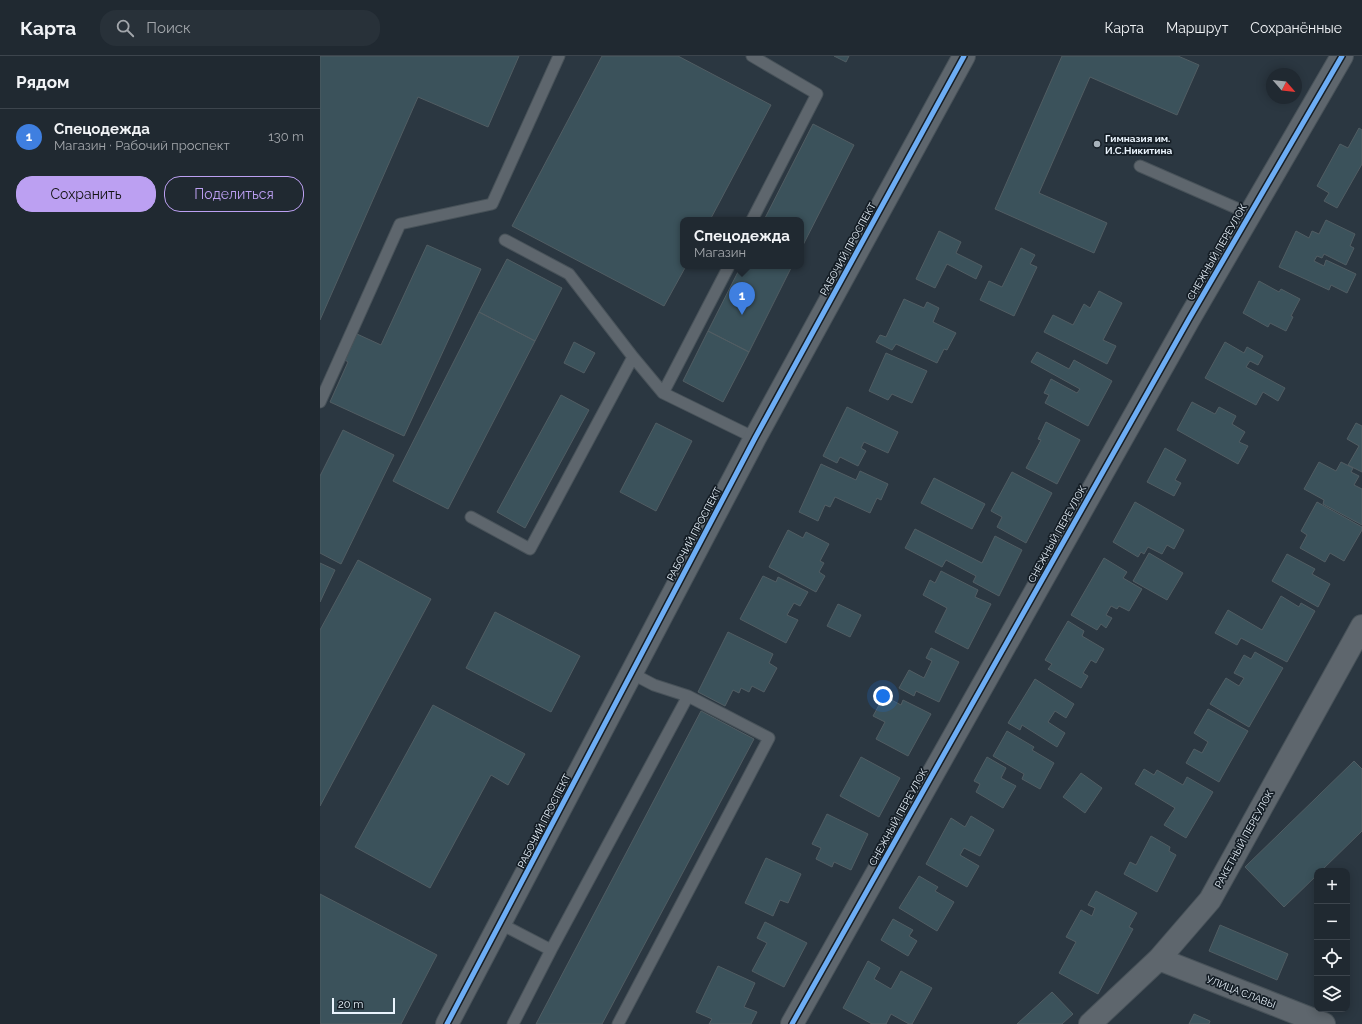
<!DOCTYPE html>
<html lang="ru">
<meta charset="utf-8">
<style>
:root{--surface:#202931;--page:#283139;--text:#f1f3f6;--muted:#a2a6ab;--line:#3d454d;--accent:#bca0f2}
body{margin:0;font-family:Raleway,sans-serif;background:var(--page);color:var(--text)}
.controls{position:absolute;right:12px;bottom:12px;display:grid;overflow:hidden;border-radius:8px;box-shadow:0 2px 10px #0003}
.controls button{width:36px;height:36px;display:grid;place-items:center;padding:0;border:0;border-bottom:1px solid var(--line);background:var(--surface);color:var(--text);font:20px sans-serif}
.compass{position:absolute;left:946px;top:12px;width:36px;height:36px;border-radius:50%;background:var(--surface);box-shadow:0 2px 10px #0003;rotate:118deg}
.scale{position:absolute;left:12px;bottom:10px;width:63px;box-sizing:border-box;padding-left:4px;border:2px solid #eaf4fd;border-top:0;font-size:11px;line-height:14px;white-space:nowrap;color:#eaf4fd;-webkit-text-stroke:3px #151e26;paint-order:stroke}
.you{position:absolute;left:563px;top:640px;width:14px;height:14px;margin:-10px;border:3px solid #fff;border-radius:50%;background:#1a73e8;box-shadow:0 0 0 6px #1a73e833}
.badge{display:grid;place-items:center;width:26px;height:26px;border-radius:50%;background:var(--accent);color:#fff;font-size:13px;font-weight:700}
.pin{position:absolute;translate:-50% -33px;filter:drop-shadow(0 1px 2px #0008)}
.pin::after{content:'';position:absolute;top:21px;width:14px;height:12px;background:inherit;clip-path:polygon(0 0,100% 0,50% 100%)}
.popup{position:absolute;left:360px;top:161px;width:124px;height:52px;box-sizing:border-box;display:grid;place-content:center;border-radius:8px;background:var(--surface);filter:drop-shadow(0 1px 3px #0005);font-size:13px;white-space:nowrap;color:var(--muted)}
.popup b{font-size:15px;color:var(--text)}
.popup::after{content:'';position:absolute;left:50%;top:100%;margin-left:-8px;border:8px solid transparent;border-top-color:var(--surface)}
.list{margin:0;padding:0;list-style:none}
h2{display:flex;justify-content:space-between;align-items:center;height:52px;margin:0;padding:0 16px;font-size:17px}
h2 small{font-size:13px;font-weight:400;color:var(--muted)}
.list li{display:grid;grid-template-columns:26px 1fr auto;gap:12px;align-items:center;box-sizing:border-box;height:56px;padding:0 16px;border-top:1px solid var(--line)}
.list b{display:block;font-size:15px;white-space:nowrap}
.list p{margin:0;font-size:13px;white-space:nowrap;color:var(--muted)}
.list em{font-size:13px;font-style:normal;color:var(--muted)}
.actions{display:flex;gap:8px;padding:12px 16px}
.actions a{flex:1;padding:9px 0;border:1px solid var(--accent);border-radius:16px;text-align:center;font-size:14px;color:var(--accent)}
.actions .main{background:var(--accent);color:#111}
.icon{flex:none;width:22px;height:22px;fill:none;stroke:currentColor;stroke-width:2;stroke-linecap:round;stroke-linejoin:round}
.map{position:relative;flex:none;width:1042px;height:968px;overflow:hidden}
header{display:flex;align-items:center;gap:24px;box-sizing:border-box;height:56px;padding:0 20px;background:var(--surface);border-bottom:1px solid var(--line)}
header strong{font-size:19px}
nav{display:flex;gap:22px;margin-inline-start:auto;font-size:14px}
.search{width:280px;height:36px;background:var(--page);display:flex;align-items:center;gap:10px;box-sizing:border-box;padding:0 14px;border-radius:16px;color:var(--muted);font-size:15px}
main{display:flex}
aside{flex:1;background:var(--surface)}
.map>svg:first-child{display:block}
.building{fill:#3b525b;stroke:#515d63}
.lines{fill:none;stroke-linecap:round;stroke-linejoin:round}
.lane-casing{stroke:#485259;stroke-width:13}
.street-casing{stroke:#485259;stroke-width:24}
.secondary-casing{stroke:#485259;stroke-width:24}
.lane{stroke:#5e666d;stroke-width:11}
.street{stroke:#5e666d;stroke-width:22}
.secondary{stroke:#5e666d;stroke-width:22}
.cycleway-casing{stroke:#151e26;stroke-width:8}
.cycleway{stroke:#6dadf4;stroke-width:5}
.poi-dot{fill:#a7b2bb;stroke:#151e26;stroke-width:1.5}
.labels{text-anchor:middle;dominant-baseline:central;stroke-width:3.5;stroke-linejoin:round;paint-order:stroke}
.poi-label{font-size:10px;font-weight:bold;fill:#eaf4fd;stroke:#151e26;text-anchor:start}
.street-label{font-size:10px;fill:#eaf4fd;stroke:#151e26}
</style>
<header>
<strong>Карта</strong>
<div class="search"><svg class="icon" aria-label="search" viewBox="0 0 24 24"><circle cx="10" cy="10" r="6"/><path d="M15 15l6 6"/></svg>Поиск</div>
<nav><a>Карта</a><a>Маршрут</a><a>Сохранённые</a></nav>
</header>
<main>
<aside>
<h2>Рядом<small></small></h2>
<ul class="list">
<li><span class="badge" style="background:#3f7fe0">1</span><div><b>Спецодежда</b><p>Магазин · Рабочий проспект</p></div><em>130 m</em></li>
</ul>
<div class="actions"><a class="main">Сохранить</a><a>Поделиться</a></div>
</aside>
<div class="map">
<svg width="1042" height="968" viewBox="0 0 1042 968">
<rect width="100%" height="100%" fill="#2b3741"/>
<path class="building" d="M0,0H199L168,71L98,41L0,264Z
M282,0H358L451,49L390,164H363V210H366L344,250L192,170Z
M514,0H529L526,6Z
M742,0H858L879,9L857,59L770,21L719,137L787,167L774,197L675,153Z
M493,68L534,89L481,193V164H444Z
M1039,72L1042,74V108L1017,152L1004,145L1009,137L997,130L1020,88L1028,92Z
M1006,164L1035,178L1030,190L1034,192L1026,209L1004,198L1002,202L997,200L994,205L1004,210L1006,204L1036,218L1027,237L1011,229L1009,234L959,211L976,175L989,182L992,175L999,178Z
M619,175L641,186L636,197L662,210L656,223L627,208L615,232L596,223Z
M107,189L161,213L84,380L10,346L28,306L25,304L37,278L61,289Z
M701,192L715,199L710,208L717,211L694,260L660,244L669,225L682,231Z
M187,203L242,232L215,285L159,256Z
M421,210H472L429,296L388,275Z
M939,225L959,236L961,233L980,243L971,260L973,261L966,275L950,267L948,271L923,257Z
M779,235L802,247L783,284L796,290L787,308L724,276L733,259L753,269L764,248L770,252Z
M584,243L604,252L607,246L619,252L613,266L636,277L627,294L624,293L617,307L576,288L572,294L556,286L560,279L566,281Z
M159,256L215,285L128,453L73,425Z
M388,275L429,296L403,346L363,325Z
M254,286L275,297L264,317L244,307Z
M905,286L924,297L927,291L943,300L938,309L930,305L926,311L965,332L958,345L943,336L936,349L885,322Z
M717,296L749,313L754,304L792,325L768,370L725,347L729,339L724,337L731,323L757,337L760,333L711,306Z
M566,297L607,315L592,347L572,338L568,344L549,335Z
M241,339L269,354L205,472L177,456Z
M872,346L895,358L899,351L916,360L912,368L925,376L919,386L928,390L918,408L857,374Z
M527,351L578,376L568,397L544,386L541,392L546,395L538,410L520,401L517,407L503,400Z
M726,366L760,384L737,428L706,412L721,384L718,383Z
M336,367L372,385L336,455L300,436Z
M1036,367L1042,370V416L1028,409L1039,390L1027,383Z
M23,374L74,399L21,508L0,497V420Z
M845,392L866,404L855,424L861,427L854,440L827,426Z
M999,406L1016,415L1021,406L1033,412L1031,416L1039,420L1034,429L1042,433V469L1003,448L1004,444L984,433Z
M501,408L536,424L540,415L568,428L561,444L557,442L550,457L515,441L510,451L505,449L498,465L479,456Z
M692,416L732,437L706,487L677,471L682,461L671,455Z
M614,422L665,448L652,473L601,447Z
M815,446L864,474L854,493L847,489L842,498L828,491L824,498L821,496L818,501L793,486Z
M997,446L1042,471V474L1024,505L1010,497L1005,506L980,492L987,479L981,475Z
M595,473L662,507L675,480L702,494L679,540L653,526L656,520L626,504L622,511L585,492Z
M468,474L483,482L486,476L509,488L500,505L504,507L499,516L505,520L496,536L449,511Z
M829,497L863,517L847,544L813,525Z
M967,498L995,513L992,518L1010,528L998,551L952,525Z
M784,502L807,516L803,522L822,533L809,555L799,550L797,553L791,550L786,559L792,562L786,572L781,568L777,574L751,559Z
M38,504L111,543L0,750V574Z
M0,507L15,514L0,546Z
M621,515L658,534L655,541L671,548L648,593L615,576L627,552L603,539L610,524L615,527Z
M443,520L456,526L458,521L488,536L480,550L474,547L467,559L478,564L466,587L420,563Z
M961,540L979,551L981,547L995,555L967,606L921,582L917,589L895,577L908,554L942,574Z
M518,548L541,559L530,581L507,570Z
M175,556L260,600L231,656L146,612Z
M748,565L764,575L762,580L784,593L776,607L771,604L763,617L768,620L761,632L728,613L732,608L725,604Z
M408,576L453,598L449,607L457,612L444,636L432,630L429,636L421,632L419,637L413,634L405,650L378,636Z
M611,592L639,606L619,646L596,635L594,640L579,632L589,614L604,622L612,605L606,602Z
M935,596L963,612L929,671L890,648L906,622L919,630L924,622L914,617L924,599L931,603Z
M715,623L754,648L746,662L735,655L728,666L745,677L737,691L702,669L700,674L688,667Z
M564,640L581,649L583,644L611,658L588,700L556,683L565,666L553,660Z
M113,649L205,698L188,729L171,719L110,832L35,791Z
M888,653L928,675L899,726L866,707L874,693L882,697L888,686L874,677Z
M381,655L434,683L282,968H216Z
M687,675L714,691L712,694L734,707L720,733L702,723L704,718L673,700Z
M541,701L580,722L559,761L520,740Z
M667,701L686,712L681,722L696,730L683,752L656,736L660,728L654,725Z
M1034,705L1042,713V775L1001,815H997V819L964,851L925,811Z
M824,713L834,719L837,714L863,729L867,721L893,736L866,782L844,769L855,752L815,728Z
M761,717L782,732L765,757L743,741Z
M507,758L548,778L531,814L514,806L512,811L496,803L501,792L492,788Z
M651,760L674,774L660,800L644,792L640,799L659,810L647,831L606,808L631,762L645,771Z
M831,780L850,791L849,795L856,799L837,836L804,818L810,806L816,809Z
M446,802L481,818L468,847L460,844L453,860L425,847Z
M599,820L618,831L615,835L634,846L617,875L579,852Z
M776,835L817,857L809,871L813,873L778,938L739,917L756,886L746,881L761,854L772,860L775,852L768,849Z
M0,838L117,899L81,968H2L0,967Z
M573,863L593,874L589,880L597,885L588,900L561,884Z
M445,866L487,887L464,931L432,915L447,887L437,882Z
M900,869L968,898L957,924L889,895Z
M548,905L560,912L554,923L571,933L581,915L612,932L592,968H589L571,958L566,968H552L523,952Z
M398,910L435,927L424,951L437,956L431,968H389L392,963L376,956Z
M732,936L753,958L742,968H697Z
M874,958L890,965L889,968H869Z"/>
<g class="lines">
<g class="lane-casing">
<path id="lane" d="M432,0L497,38L432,164
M820,110L930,158
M185,184L249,218L313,301L343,337
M409,210L343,337L435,382
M0,346L80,168L172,148L239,0
M151,461L210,493L313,301
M181,868L231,894L193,968
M231,894L368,640
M298,968L449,682L368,640L334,629L311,617"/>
</g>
<g class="street-casing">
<path id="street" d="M839,903L1004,968
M472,968L869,263L1022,0
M770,968L839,903L890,844L1042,570"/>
</g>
<g class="secondary-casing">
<path id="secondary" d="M127,968L435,382L644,0"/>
</g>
<use href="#lane" class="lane"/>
<use href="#street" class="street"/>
<use href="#secondary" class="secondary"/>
<g class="cycleway-casing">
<path id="cycleway" d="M127,968L435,382L644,0
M472,968L869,263L1022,0"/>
</g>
<use href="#cycleway" class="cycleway"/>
</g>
<circle class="poi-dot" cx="777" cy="88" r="4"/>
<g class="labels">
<g class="poi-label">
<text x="785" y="82">Гимназия им.<tspan x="785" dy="12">И.С.Никитина</tspan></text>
</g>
<g class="street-label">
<text transform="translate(528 193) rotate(-61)">РАБОЧИЙ ПРОСПЕКТ</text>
<text transform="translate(897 196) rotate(-60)">СНЕЖНЫЙ ПЕРЕУЛОК</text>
<text transform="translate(374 478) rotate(-62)">РАБОЧИЙ ПРОСПЕКТ</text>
<text transform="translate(737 478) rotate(-61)">СНЕЖНЫЙ ПЕРЕУЛОК</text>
<text transform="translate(578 761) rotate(-61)">СНЕЖНЫЙ ПЕРЕУЛОК</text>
<text transform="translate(224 765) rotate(-63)">РАБОЧИЙ ПРОСПЕКТ</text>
<text transform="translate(924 783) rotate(-61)">РАКЕТНЫЙ ПЕРЕУЛОК</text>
<text transform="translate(921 936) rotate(21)">УЛИЦА СЛАВЫ</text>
</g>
</g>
</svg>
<div class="controls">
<button>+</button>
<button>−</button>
<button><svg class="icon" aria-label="locate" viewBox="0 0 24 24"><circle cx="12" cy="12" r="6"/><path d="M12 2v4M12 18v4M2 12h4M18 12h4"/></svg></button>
<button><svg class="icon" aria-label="layers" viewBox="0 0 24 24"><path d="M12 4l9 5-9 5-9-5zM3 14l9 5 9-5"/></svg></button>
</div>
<svg class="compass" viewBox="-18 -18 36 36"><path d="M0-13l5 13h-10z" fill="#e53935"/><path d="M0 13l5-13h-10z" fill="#a2a6ab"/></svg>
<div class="scale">20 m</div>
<div class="you"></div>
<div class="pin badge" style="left:422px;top:259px;background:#3f7fe0">1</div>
<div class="popup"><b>Спецодежда</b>Магазин</div>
</div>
</main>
